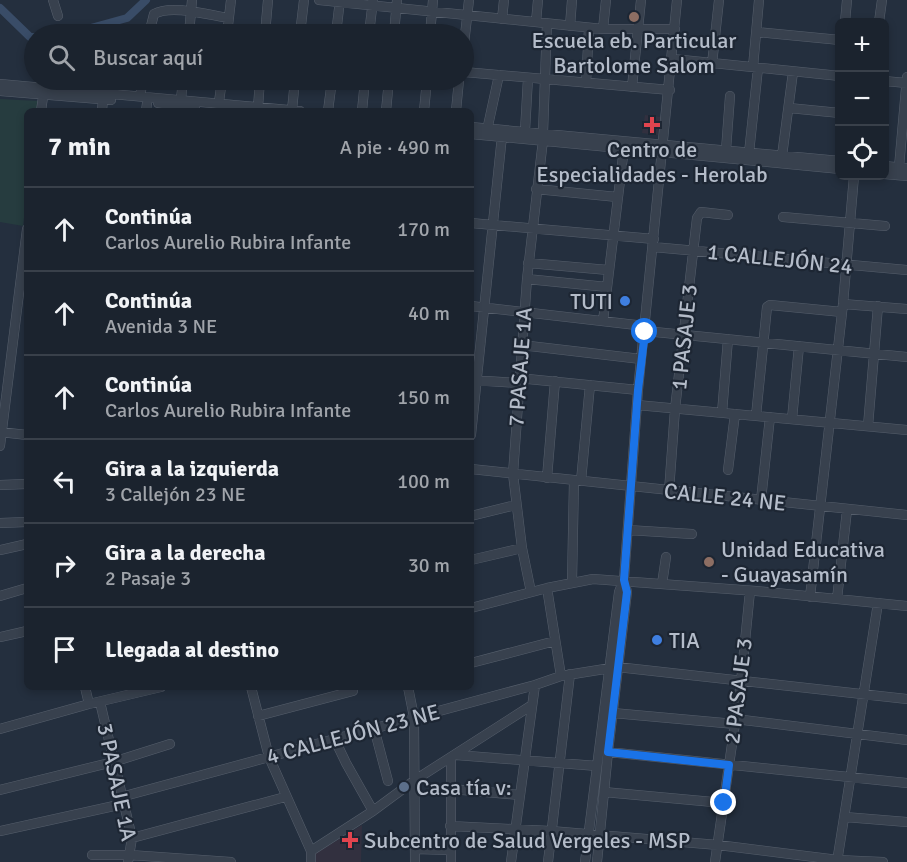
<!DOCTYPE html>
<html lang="es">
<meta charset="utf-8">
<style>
:root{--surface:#1b232e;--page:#282f3a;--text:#f1f3f6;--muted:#a0a4aa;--line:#39404a}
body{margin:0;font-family:Signika,sans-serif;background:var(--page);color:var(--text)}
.controls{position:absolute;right:18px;top:18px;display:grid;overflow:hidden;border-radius:9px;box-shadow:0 3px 9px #0003}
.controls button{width:54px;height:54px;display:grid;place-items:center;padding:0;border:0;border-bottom:2px solid var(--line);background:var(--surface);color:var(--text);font:30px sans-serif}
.stop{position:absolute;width:18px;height:18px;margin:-14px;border:4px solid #1a73e8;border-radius:50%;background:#fff}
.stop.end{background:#1a73e8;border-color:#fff;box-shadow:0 2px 6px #0008}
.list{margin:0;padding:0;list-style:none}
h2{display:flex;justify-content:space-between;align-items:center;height:78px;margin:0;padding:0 24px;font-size:26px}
h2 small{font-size:20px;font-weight:400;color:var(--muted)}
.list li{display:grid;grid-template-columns:39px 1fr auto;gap:18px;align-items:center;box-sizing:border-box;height:84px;padding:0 24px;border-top:2px solid var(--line)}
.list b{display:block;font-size:22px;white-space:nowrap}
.list p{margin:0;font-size:20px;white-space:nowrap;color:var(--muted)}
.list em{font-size:20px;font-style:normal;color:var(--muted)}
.icon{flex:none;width:33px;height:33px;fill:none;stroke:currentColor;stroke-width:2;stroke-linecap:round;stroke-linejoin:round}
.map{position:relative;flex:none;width:907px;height:862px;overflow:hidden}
.search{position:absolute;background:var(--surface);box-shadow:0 3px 9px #0003;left:24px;top:24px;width:450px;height:66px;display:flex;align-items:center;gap:15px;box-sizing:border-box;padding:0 21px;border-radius:33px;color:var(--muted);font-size:22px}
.panel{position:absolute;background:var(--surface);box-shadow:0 3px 9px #0003;left:24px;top:108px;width:450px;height:582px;border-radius:9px}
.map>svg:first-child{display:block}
.medical{fill:#32303f}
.green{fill:#263c3f}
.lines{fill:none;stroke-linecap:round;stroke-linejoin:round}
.canal{stroke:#394c67;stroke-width:8}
.minor-casing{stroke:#565f6c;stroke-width:10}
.minor{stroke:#38414e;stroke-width:9}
.route{stroke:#1a73e8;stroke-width:8}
.education-dot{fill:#8d6e63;stroke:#1d2633;stroke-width:2}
.health-dot{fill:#e0444e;stroke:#1d2633;stroke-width:2}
.shop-dot{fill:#3f7fe0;stroke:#1d2633;stroke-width:2}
.service-dot{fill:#5c6f8a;stroke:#1d2633;stroke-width:2}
.labels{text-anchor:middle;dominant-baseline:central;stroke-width:4.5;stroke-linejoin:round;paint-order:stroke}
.poi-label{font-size:22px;fill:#b4bcc9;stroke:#1d2633;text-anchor:start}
.street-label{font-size:22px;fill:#b4bcc9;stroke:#1d2633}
</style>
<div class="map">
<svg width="907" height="862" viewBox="0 0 907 862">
<rect width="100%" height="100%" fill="#242f3e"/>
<path class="medical" d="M645,115L661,117L658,135L642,133Z
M362,825L361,862H313V855Z"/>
<path class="green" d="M0,99L39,101L38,111H27V193L23,226L0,222Z"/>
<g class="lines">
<path class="canal" d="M0,8L30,37H34
M69,34L127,18L146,0"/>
<g class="minor-casing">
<path id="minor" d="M53,0L58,16
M319,0L603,29H675
M502,19L504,0
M536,22L538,0
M845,22L847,0
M879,22L882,0
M570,26L572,0
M603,29L606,0
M757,32L840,40
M149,34L154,14C171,4 209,15 229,18
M189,34L192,0
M227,34L231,0
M265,34L268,0
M300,34L304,0
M336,34L340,0
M369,34L373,0
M394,34L397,0
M430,34L433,0
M464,44L469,0
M673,59L840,76
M712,64L719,0
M753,67L759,0
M464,72L670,90
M884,81L907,83
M586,83L589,28
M0,84L300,111
M632,87L641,0
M0,91L111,100
M99,92L100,80
M140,96L143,80
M181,99L183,80
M158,103L195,107
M258,107L260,80
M789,108L840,113
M218,109L222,80
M292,110L295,80
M41,111L44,90
M102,111L103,99
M146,111L147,103
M328,111L332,80
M362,111L365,80
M386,111L389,80
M424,111L427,80
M456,111L459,80
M471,127L840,161
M525,131L528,78
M543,133L547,23
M471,134L840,169
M486,135L499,75
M726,150L730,96
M749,153L758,68
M782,156L793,72
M884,166L907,168
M899,167L907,77
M884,174L907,176
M536,189L617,197
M783,217L885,226
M471,223L654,239
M653,247L907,270
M528,263L608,270
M527,279L607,287
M843,304L907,309
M471,306L645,326
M603,321L624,148
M645,331L907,357
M521,345L641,359
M518,378L638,390
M471,380L518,383
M637,405L907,430
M722,413L728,339
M756,416L767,307L770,305L842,312
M792,419L799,346
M868,426L878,306
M0,432L27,435
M471,435L502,136
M0,446L27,229
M471,469L907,515
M728,470L735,414
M547,478L555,381
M581,481L590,385
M0,485L27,484
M669,491L675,409L697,218L701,212L728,215
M761,500L770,417
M471,516L516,505
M0,523L27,522
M628,530L692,534
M0,550L27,544
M471,560L522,548
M572,582L574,480
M662,584L666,557
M547,588L561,676
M531,592L522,548L513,474L527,279L543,140
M0,596L27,588
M810,597L843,304L854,176
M837,599L847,510
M471,608L547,588L593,579L756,591L907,606
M0,637L27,631
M471,663L555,641
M85,687L89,704
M251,687L269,757L311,851V862
M408,687L414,717L415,862
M100,702L132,838L128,862
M613,713L735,724
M258,716L353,691
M735,719L907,740
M374,728L388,781
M0,729L89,704L161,687
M334,738L346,763L373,811
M608,752L907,783
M456,755L597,766
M451,789L520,795
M0,790L113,762L170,744
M604,792L724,803
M121,797L535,685L561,676L617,667L907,699
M845,817L907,822
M450,826L551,831L718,845L838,860L883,862
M0,831L123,804
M132,838L285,797
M415,849L450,850
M311,851L373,811L415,780L532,705
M92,855H130L231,862
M451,862V759
M511,862L535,685
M548,862L570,674
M585,862L619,592L624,579L638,390L677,0
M597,862L608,752L627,592L624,580
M715,862L741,682L750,591
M837,862L878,603"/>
</g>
<use href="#minor" class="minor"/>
</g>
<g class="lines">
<path class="route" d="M645,332L638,390L624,580L627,592L608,752L729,765L724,803"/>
</g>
<g class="education-dot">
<circle cx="634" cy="17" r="6"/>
<circle cx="709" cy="562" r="6"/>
</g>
<g class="health-dot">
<path d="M649 116h6v6h6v6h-6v6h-6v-6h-6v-6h6z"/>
<path d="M347 831h6v6h6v6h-6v6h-6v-6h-6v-6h6z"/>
</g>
<g class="shop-dot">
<circle cx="625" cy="301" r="6"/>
<circle cx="657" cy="640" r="6"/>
</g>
<circle class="service-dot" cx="404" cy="787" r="6"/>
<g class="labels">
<g class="poi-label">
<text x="634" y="40" text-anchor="middle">Escuela eb. Particular<tspan x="634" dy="25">Bartolome Salom</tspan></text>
<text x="652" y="149" text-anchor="middle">Centro de<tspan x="652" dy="25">Especialidades - Herolab</tspan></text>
<text x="613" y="301" text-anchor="end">TUTI</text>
<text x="721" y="549">Unidad Educativa<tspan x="721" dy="25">- Guayasamín</tspan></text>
<text x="669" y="640">TIA</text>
<text x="416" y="787">Casa tía v:</text>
<text x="364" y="840">Subcentro de Salud Vergeles - MSP</text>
</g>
<g class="street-label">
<text transform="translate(780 259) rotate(6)">1 CALLEJÓN 24</text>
<text transform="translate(684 337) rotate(-84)">1 PASAJE 3</text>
<text transform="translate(520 367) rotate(-86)">7 PASAJE 1A</text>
<text transform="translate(725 497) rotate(6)">CALLE 24 NE</text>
<text transform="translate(738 691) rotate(-83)">2 PASAJE 3</text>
<text transform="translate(353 734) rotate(-15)">4 CALLEJÓN 23 NE</text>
<text transform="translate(117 782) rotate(78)">3 PASAJE 1A</text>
</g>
</g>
</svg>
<div class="controls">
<button>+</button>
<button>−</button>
<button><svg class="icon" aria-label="locate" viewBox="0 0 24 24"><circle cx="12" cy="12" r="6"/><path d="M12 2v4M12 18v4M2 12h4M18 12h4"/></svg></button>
</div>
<div class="stop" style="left:645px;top:332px"></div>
<div class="stop end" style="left:724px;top:803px"></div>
<div class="search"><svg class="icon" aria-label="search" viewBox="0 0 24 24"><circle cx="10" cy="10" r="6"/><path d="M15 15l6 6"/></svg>Buscar aquí</div>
<section class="panel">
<h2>7 min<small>A pie · 490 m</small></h2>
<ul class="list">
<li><svg class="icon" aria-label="ahead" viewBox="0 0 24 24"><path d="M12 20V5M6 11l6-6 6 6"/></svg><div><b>Continúa</b><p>Carlos Aurelio Rubira Infante</p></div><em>170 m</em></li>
<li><svg class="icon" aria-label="ahead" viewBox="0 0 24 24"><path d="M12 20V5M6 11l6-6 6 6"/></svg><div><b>Continúa</b><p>Avenida 3 NE</p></div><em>40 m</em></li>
<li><svg class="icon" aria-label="ahead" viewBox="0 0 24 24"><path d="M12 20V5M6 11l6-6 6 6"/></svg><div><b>Continúa</b><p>Carlos Aurelio Rubira Infante</p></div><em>150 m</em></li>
<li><svg class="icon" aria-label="left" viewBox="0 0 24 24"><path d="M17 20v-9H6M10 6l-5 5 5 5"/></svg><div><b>Gira a la izquierda</b><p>3 Callejón 23 NE</p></div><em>100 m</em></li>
<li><svg class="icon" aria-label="right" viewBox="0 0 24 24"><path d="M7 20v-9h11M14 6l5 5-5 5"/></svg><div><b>Gira a la derecha</b><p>2 Pasaje 3</p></div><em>30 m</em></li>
<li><svg class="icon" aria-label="arrive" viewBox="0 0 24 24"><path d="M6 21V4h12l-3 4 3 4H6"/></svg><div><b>Llegada al destino</b></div></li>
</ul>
</section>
</div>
